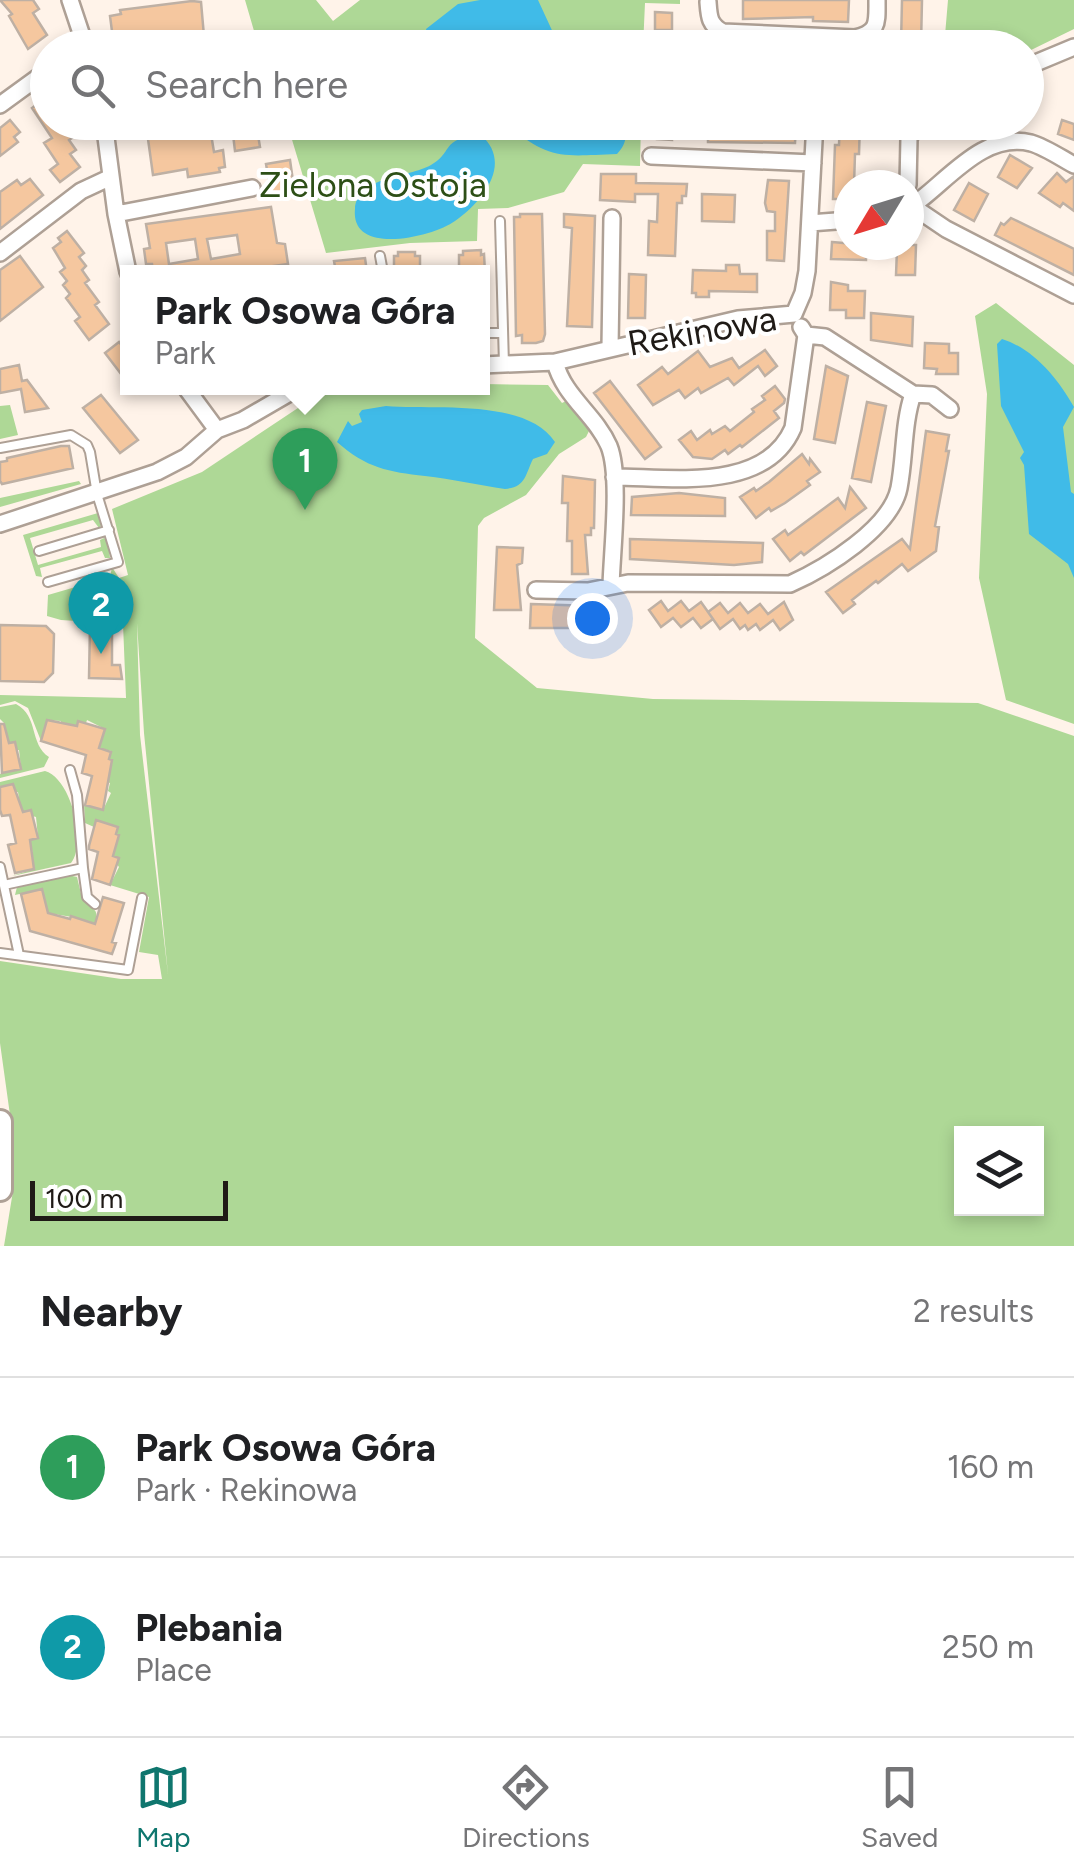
<!DOCTYPE html>
<meta charset="utf-8">
<style>
:root{--surface:#fff;--page:#f2f2f2;--text:#202124;--muted:#757577;--line:#e0e0e0;--accent:#0f766e}
body{margin:0;font-family:Figtree,sans-serif;background:var(--page);color:var(--text)}
.controls{position:absolute;right:30px;bottom:30px;display:grid;overflow:hidden;border-radius:0px;box-shadow:0 5px 15px #0003}
.controls button{width:90px;height:90px;display:grid;place-items:center;padding:0;border:0;border-bottom:2px solid var(--line);background:var(--surface);color:var(--text);font:50px sans-serif}
.compass{position:absolute;left:834px;top:170px;width:90px;height:90px;border-radius:50%;background:var(--surface);box-shadow:0 5px 15px #0003;rotate:232deg}
.scale{position:absolute;left:30px;bottom:25px;width:198px;box-sizing:border-box;padding-left:10px;border:5px solid #1f1a16;border-top:0;font-size:28px;line-height:35px;white-space:nowrap;color:#1f1a16;-webkit-text-stroke:8px #fff;paint-order:stroke}
.you{position:absolute;left:592px;top:618px;width:35px;height:35px;margin:-25px;border:8px solid #fff;border-radius:50%;background:#1a73e8;box-shadow:0 0 0 15px #1a73e833}
.badge{display:grid;place-items:center;width:65px;height:65px;border-radius:50%;background:var(--accent);color:#fff;font-size:32px;font-weight:700}
.pin{position:absolute;translate:-50% -82px;filter:drop-shadow(0 2px 5px #0008)}
.pin::after{content:'';position:absolute;top:52px;width:35px;height:30px;background:inherit;clip-path:polygon(0 0,100% 0,50% 100%)}
.popup{position:absolute;left:120px;top:265px;width:370px;height:130px;box-sizing:border-box;display:grid;place-content:center;border-radius:0px;background:var(--surface);filter:drop-shadow(0 2px 8px #0005);font-size:32px;white-space:nowrap;color:var(--muted)}
.popup b{font-size:38px;color:var(--text)}
.popup::after{content:'';position:absolute;left:50%;top:100%;margin-left:-20px;border:20px solid transparent;border-top-color:var(--surface)}
.list{margin:0;padding:0;list-style:none}
h2{display:flex;justify-content:space-between;align-items:center;height:130px;margin:0;padding:0 40px;font-size:42px}
h2 small{font-size:32px;font-weight:400;color:var(--muted)}
.list li{display:grid;grid-template-columns:65px 1fr auto;gap:30px;align-items:center;box-sizing:border-box;height:180px;padding:0 40px;border-top:2px solid var(--line)}
.list b{display:block;font-size:38px;white-space:nowrap}
.list p{margin:0;font-size:32px;white-space:nowrap;color:var(--muted)}
.list em{font-size:32px;font-style:normal;color:var(--muted)}
.icon{flex:none;width:55px;height:55px;fill:none;stroke:currentColor;stroke-width:2;stroke-linecap:round;stroke-linejoin:round}
.map{position:relative;flex:none;width:1074px;height:1246px;overflow:hidden}
.search{position:absolute;background:var(--surface);box-shadow:0 5px 15px #0003;left:30px;right:30px;top:30px;height:110px;display:flex;align-items:center;gap:25px;box-sizing:border-box;padding:0 35px;border-radius:55px;color:var(--muted);font-size:38px}
.sheet{height:490px;background:var(--surface)}
nav{display:flex;justify-content:space-around;align-items:center;box-sizing:border-box;height:140px;border-top:2px solid var(--line);background:var(--surface);font-size:28px;color:var(--muted)}
nav a{display:grid;justify-items:center;gap:5px}
nav .on{color:var(--accent)}
.map>svg:first-child{display:block}
.green{fill:#aed896;fill-rule:evenodd}
.water{fill:#40bbe8}
.building{fill:#f5c79f;stroke:#beb0a4;stroke-width:2.5;fill-rule:evenodd}
.lines{fill:none;stroke-linecap:round;stroke-linejoin:round}
.service-casing{stroke:#aea095;stroke-width:12}
.minor-casing{stroke:#aea095;stroke-width:20}
.secondary-casing{stroke:#aea095;stroke-width:28}
.service{stroke:#fff;stroke-width:8}
.minor{stroke:#fff;stroke-width:15}
.secondary{stroke:#fff;stroke-width:22}
.labels{text-anchor:middle;dominant-baseline:central;stroke-width:8;stroke-linejoin:round;paint-order:stroke}
.park-label{font-size:35px;fill:#2d4f16;stroke:#fff}
.street-label{font-size:35px;fill:#1f1a16;stroke:#fff}
</style>
<div class="map">
<svg width="1074" height="1246" viewBox="0 0 1074 1246">
<rect width="100%" height="100%" fill="#fff3e9"/>
<path class="green" d="M245,0H316L333,21L360,0H680V4L645,3L643,47L259,48Z
M948,0H1074V29L1027,52L1026,48L944,47Z
M287,123H641L640,166L583,164L564,192L508,208L478,209L477,241L410,243L326,253Z
M996,303L1074,365V724L1006,700L979,578L987,394L975,316Z
M483,384L548,385L562,403L566,401L589,431L586,437L559,454L526,495L484,518L478,526L475,638L537,688L653,699L978,703L1074,736V1246H4L13,1191L10,1115L0,1043V961L121,979H162L158,955L139,952L149,897L110,885L119,867L110,855L119,835L97,820L94,827L85,823L84,804L103,810L111,793L108,791L110,783L102,780L112,761L109,759L111,751L99,748L105,729L87,720L86,723L78,721L76,729L61,725V721L47,720L41,741L28,708L15,701L0,705V695L126,698L123,624L61,620L47,616L48,595L110,577L112,567L119,578L128,575L112,509L202,472L298,408L338,389L482,388ZM137,623L144,733L168,974L140,735ZM962,1134H1036V1208H962Z
M10,405L18,435L0,439V406Z
M79,481L81,484L0,507V498Z
M98,513L102,524L99,528L93,520L30,538L38,565L101,547L100,540L104,538L108,541L110,558H105L102,551L40,568L42,577L36,576L23,535Z
M16,704C39,716 29,744 49,757L44,767L0,778V774L21,768L19,750H17L14,742L6,744L4,723L0,719V707Z
M45,771C71,778 87,843 71,863L12,876L34,869L32,849L28,841L38,838L36,817L21,813L18,792H15L13,785L0,787V782Z
M68,875L77,877L82,898C94,915 101,904 93,930L78,918L48,913L42,889L15,895L17,887Z"/>
<path class="water" d="M480,0H538L556,39L564,47H430L426,29L458,4Z
M505,123H623C627,136 627,143 617,154C561,156 550,161 505,123Z
M480,134C513,162 485,200 455,221C433,237 350,257 355,209C357,176 408,178 431,165C455,151 439,140 480,134Z
M1002,339C1034,349 1058,379 1074,407L1063,427L1071,492L1074,494V578L1068,564L1029,534L1024,465L1020,458L1024,452L1001,406L997,344Z
M386,406C433,410 526,398 555,442L547,454L533,459C525,475 526,487 505,489C479,485 452,479 425,476C389,472 366,468 337,442L348,421L352,426L362,422L359,414L362,410Z"/>
<path class="building" d="M0,0H33L39,9L33,13L47,35L28,49L9,16L12,14Z
M743,0H849L848,22L813,21V17L743,19Z
M902,0H922L921,45L901,44Z
M192,1L201,2L204,36L212,35L214,48H172L171,43L160,44L158,38L138,41L137,35L113,39L110,16L121,14L120,10Z
M655,12L672,13V30H655Z
M48,96V122H61L72,138L69,140L76,150L70,154L80,167L60,182L50,170L58,164L44,143L52,138L32,108Z
M10,120L20,132L14,137L18,142L0,156V128Z
M1062,120L1074,124V140L1058,134Z
M161,122H209L214,152L223,150L225,167L219,168L220,172L188,177L187,169L153,175L148,139L163,137Z
M658,122H677V136H672V140L657,139Z
M708,122L796,125L795,143L708,142Z
M840,122H860L859,154H855L854,185H849V199H833L835,145H839Z
M256,123L260,147L235,151L232,126Z
M1010,155L1032,168L1017,188L998,177Z
M290,160L295,195L272,199L266,164Z
M1057,173L1066,182L1074,176V211L1063,203L1060,207L1039,193Z
M601,174H636V183L687,184L686,196H682V203H677L675,256L648,255L649,221L657,222L658,194H635V202L600,200Z
M30,179L43,195L0,229V192L17,180L21,185Z
M768,180L789,181L784,261L767,260V231H775V212L767,211L765,203Z
M969,183L988,194L974,221L954,210Z
M702,194L735,195L734,222L702,221Z
M271,207L277,243L285,244L288,264L230,272H153L152,264H146L144,249L150,248L146,224ZM237,235L240,254L211,259L207,239ZM195,239L198,259L169,264L166,243Z
M520,214H542L545,334L543,341L536,343H522V335L516,336L514,217H520Z
M564,214L595,216L592,327L567,326L572,228L564,227Z
M1011,218L1074,249V275L995,235L1001,223L1004,225Z
M67,231L84,253L79,257L86,266L82,270L89,280L85,283L99,302L95,305L109,324L89,340L75,321L80,317L66,298L70,294L63,285L67,281L60,272L65,268L53,248L61,242L58,238Z
M832,242L866,245V260L831,259Z
M904,245H916L915,275H896L897,249H904Z
M481,250V255L484,254L485,272H459V255H463V251Z
M398,252H415V256H420V272H394V256H398Z
M20,256L43,287L0,321V270Z
M365,258L367,272H336L334,261Z
M726,265H739L740,274H757V292L709,291V297H696V293H692L693,270L726,271Z
M629,274L646,275L645,318H628Z
M831,282L848,285V291H865L864,318H846V310H830Z
M871,313L913,317L912,346L871,340Z
M119,342L128,353V383L105,353Z
M925,343L949,344V353H958V374H936L937,369L924,368Z
M765,350L777,366L765,376L758,366L734,385L728,378L701,393L698,388L685,398L679,390L653,405L638,385L662,367L668,374L698,351L710,367L732,358L739,368Z
M19,365L22,381L27,380L48,408L25,412L21,389L0,393V369Z
M826,366L848,376L835,443L814,439Z
M610,381L661,447L645,459L594,393Z
M775,386L785,399L784,403L774,411L779,418L742,447L740,445L728,454L725,450L712,459L693,457L679,440L691,431L697,440L710,430L712,434L725,426L730,431L754,412L752,409L765,400L762,396Z
M101,395L138,440L120,453L83,408Z
M867,402L886,406L871,482L852,478Z
M926,431L949,435L946,451H949L935,526L939,527L936,551L908,571L902,564L878,583L876,581L852,600L855,604L843,613L826,592L902,539L910,549Z
M61,446H69L73,468L2,484L0,481V462L7,461V458Z
M802,454L809,464L810,459L820,472L807,481L810,485L785,503L771,511L769,508L756,518L740,497L754,488L756,491L769,482Z
M563,476L595,480L594,528H591V535H585L588,574H572V541H567L568,503H562Z
M850,487L866,508L804,555L801,552L790,561L773,539L785,530L788,535L838,498L845,508Z
M679,493L725,498V516L631,515L632,497Z
M630,539L763,543L762,562L734,565L630,559Z
M497,547L523,548L522,563L517,565L521,610H494Z
M661,601L668,611L681,601L689,611L701,602L713,619L701,628L693,618L681,627L673,618L661,627L649,610Z
M784,602L793,620L780,630L773,620L760,630L756,624L748,630L745,625L740,629L733,619L720,629L708,612L720,603L728,613L740,603L748,613L760,604L768,614Z
M531,604L593,606V628H530Z
M0,625L46,626L54,634L53,673L44,682L0,681Z
M90,626H112V665H120L122,679L89,678Z
M47,720L77,726L78,721L105,729L99,748L111,752L109,759L112,760L103,810L85,805L92,776L82,773L86,755L41,741Z
M0,724H4L9,743L15,742L21,769L2,773Z
M13,784L23,812L31,810L38,838L30,840L34,869L15,873L8,845L16,843L10,815L2,816L0,810V787Z
M96,820L118,827L116,834L119,835L113,856L119,858L110,885L92,879L98,852L89,849V846Z
M42,889L48,913L70,919L71,916L95,924L103,897L124,903L112,942L116,943L112,954L30,931L21,894Z"/>
<g class="lines">
<g class="service-casing">
<path id="service" d="M500,221L504,365
M380,256L383,272
M482,333H503
M0,448L71,435L87,445L90,452L97,494L118,562L48,582
M39,551L109,530
M0,867L19,955
M83,868L87,897L95,904
M4,885L83,868L77,795L70,770
M0,953L128,970L142,898"/>
</g>
<g class="minor-casing">
<path id="minor" d="M70,0L86,48
M708,2C709,16 709,25 723,32L855,38C879,32 877,23 877,0
M1026,67L1074,47
M0,105L48,70
M104,122L116,214L128,272
M651,156L813,163
M908,185L909,138L919,122
M912,206L946,229L1074,295
M909,208C945,185 981,131 1031,143C1045,147 1061,158 1074,165
M116,214L252,188
M810,223L849,220
M0,253L81,191L111,177
M794,314L803,293L807,271L815,122
M801,327L806,335L825,337L913,394L932,395L950,409
M610,348L612,218
M555,362C564,397 595,414 609,446C621,476 612,550 611,586
M482,365L555,362L738,319L794,314
M186,388L217,430
M614,477C670,477 765,493 793,428L806,335
M0,524L157,472L186,457L217,430L243,420L298,388
M536,590L588,591L628,583L790,584C826,568 891,528 899,488C905,457 903,423 913,394"/>
</g>
<g class="secondary-casing">
<path id="secondary" d="M0,1122V1189"/>
</g>
<use href="#service" class="service"/>
<use href="#minor" class="minor"/>
<use href="#secondary" class="secondary"/>
</g>
<g class="labels">
<g class="park-label">
<text x="373" y="185">Zielona Ostoja</text>
</g>
<g class="street-label">
<text transform="translate(702 331) rotate(-10)">Rekinowa</text>
</g>
</g>
</svg>
<div class="controls">
<button><svg class="icon" aria-label="layers" viewBox="0 0 24 24"><path d="M12 4l9 5-9 5-9-5zM3 14l9 5 9-5"/></svg></button>
</div>
<svg class="compass" viewBox="-18 -18 36 36"><path d="M0-13l5 13h-10z" fill="#e53935"/><path d="M0 13l5-13h-10z" fill="#757577"/></svg>
<div class="scale">100 m</div>
<div class="you"></div>
<div class="pin badge" style="left:305px;top:510px;background:#2e9e5b">1</div>
<div class="popup"><b>Park Osowa Góra</b>Park</div>
<div class="pin badge" style="left:101px;top:654px;background:#0f9aa8">2</div>
<div class="search"><svg class="icon" aria-label="search" viewBox="0 0 24 24"><circle cx="10" cy="10" r="6"/><path d="M15 15l6 6"/></svg>Search here</div>
</div>
<section class="sheet">
<h2>Nearby<small>2 results</small></h2>
<ul class="list">
<li><span class="badge" style="background:#2e9e5b">1</span><div><b>Park Osowa Góra</b><p>Park · Rekinowa</p></div><em>160 m</em></li>
<li><span class="badge" style="background:#0f9aa8">2</span><div><b>Plebania</b><p>Place</p></div><em>250 m</em></li>
</ul>
</section>
<nav>
<a class="on"><svg class="icon" aria-label="map" viewBox="0 0 24 24"><path d="M3 6l6-2 6 2 6-2v14l-6 2-6-2-6 2zM9 4v14M15 6v14"/></svg>Map</a>
<a><svg class="icon" aria-label="directions" viewBox="0 0 24 24"><path d="M12 3l9 9-9 9-9-9zM9 14v-3h6M13 9l2 2-2 2"/></svg>Directions</a>
<a><svg class="icon" aria-label="saved" viewBox="0 0 24 24"><path d="M7 4h10v16l-5-4-5 4z"/></svg>Saved</a>
</nav>
